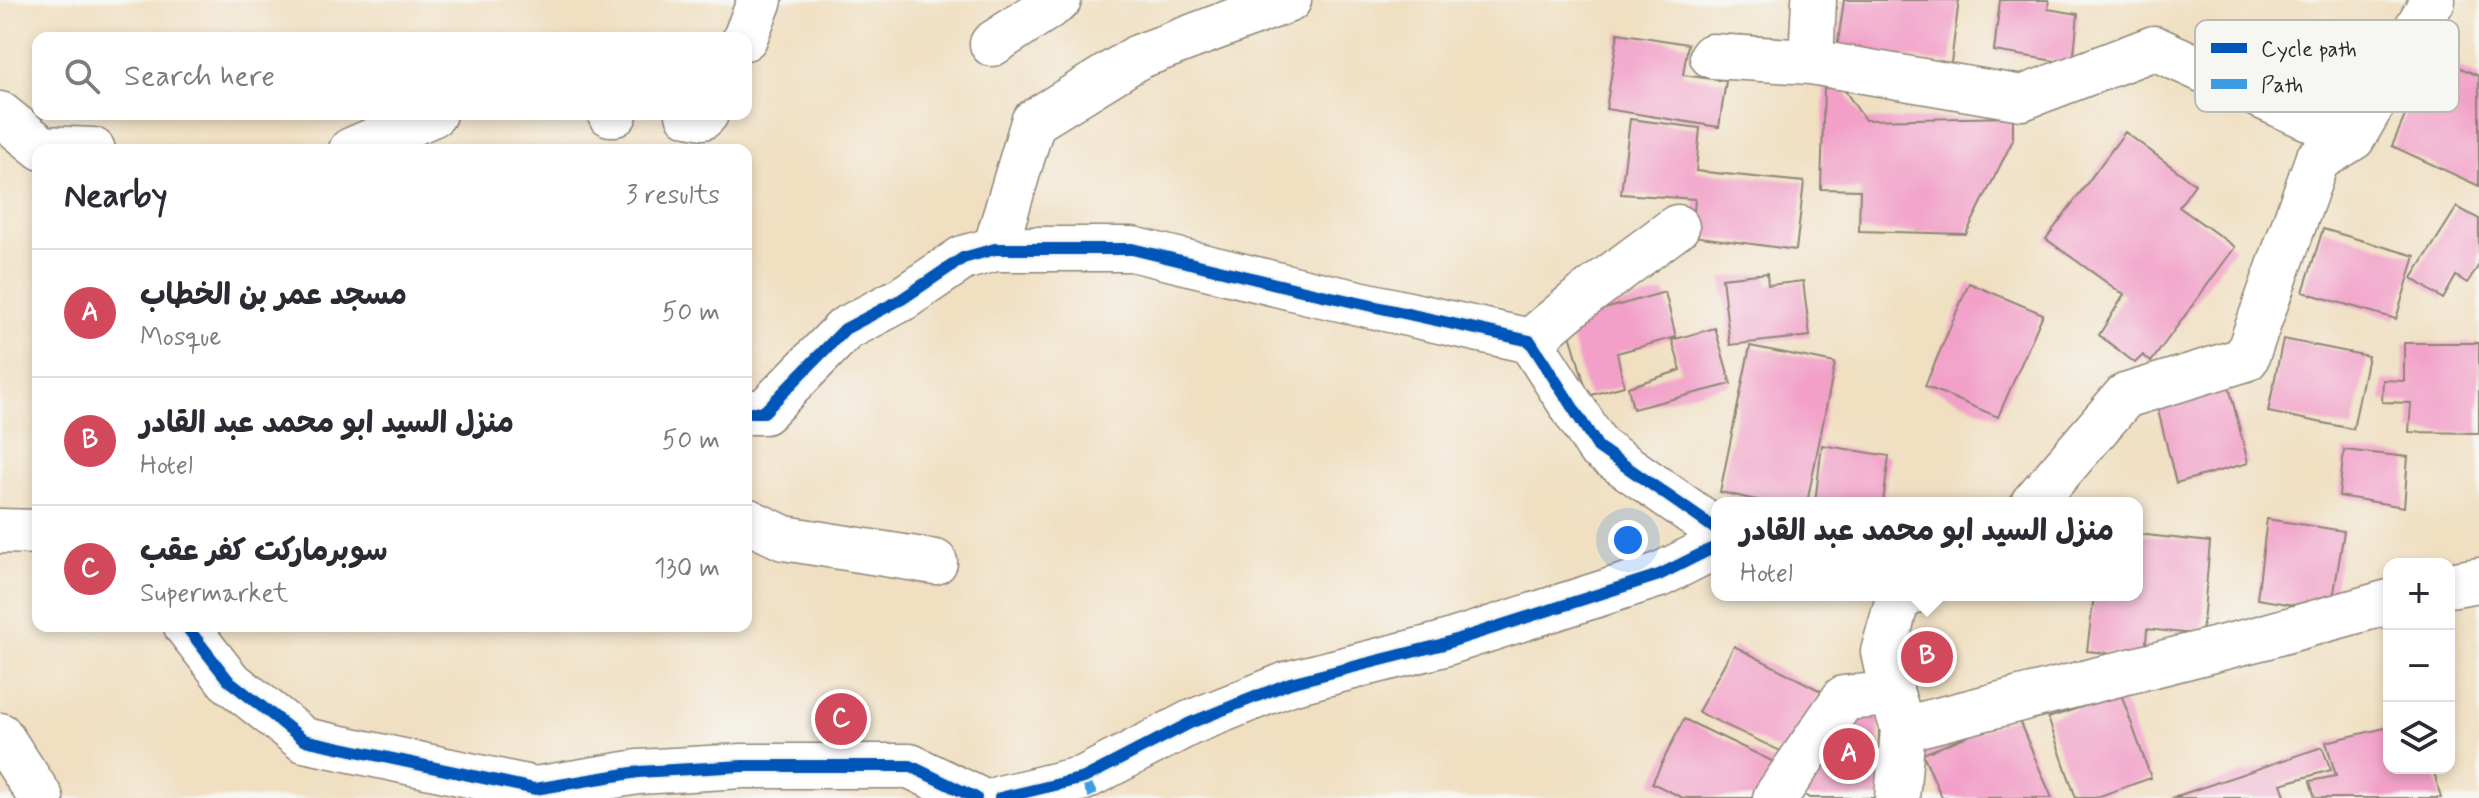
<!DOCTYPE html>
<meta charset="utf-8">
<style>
:root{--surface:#fff;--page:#f7f7f7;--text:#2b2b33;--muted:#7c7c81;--line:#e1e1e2;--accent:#d1495b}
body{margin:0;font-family:Mynerve,"Playpen Sans Arabic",sans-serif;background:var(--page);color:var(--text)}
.controls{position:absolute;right:24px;bottom:24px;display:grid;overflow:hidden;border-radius:16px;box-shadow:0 4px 12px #0003}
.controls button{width:72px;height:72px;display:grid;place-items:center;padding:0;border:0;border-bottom:2px solid var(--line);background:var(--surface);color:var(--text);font:40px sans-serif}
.you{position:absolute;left:1628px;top:540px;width:28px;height:28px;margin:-20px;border:6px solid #fff;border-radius:50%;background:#1a73e8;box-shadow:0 0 0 12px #1a73e833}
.badge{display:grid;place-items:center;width:52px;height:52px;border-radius:50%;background:var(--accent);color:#fff;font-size:26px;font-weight:700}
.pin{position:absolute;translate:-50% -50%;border:4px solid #fff;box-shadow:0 2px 8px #0006}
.popup{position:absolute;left:1711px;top:497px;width:432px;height:104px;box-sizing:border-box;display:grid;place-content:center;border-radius:16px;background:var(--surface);filter:drop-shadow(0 2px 6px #0005);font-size:26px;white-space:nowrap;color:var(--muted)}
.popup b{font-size:30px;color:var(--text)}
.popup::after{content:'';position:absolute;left:50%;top:100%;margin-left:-16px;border:16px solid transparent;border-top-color:var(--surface)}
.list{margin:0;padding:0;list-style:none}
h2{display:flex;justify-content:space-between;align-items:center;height:104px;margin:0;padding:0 32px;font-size:34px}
h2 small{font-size:26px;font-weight:400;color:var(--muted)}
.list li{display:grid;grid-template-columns:52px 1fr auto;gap:24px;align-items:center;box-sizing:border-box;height:128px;padding:0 32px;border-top:2px solid var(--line)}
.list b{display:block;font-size:30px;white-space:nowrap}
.list p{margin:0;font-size:26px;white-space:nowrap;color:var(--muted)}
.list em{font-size:26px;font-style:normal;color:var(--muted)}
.icon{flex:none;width:44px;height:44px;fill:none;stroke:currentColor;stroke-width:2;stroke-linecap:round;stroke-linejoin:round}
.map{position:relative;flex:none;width:2479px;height:798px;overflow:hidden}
.search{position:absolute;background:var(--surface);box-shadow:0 4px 12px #0003;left:32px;top:32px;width:720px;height:88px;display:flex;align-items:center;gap:20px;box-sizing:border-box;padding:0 28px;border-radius:16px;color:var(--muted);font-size:30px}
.panel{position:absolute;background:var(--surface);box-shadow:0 4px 12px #0003;left:32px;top:144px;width:720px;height:488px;border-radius:16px}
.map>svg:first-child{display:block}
.building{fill:#f2a0c8}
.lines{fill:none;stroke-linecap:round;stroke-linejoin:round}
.minor-casing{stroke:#8e8576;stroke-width:47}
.minor{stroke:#fff;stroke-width:44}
.quiet{stroke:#3d9ce1;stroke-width:10;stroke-dasharray:20 10;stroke-linecap:butt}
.cycleway-casing{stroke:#f6f6f2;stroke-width:17}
.cycleway{stroke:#0057b8;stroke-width:12}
.key{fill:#f6f6f2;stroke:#b9b9b6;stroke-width:2}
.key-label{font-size:22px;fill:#2b2b2b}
</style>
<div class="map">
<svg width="2479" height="798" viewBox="0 0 2479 798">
<rect width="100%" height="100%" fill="#f6f6f2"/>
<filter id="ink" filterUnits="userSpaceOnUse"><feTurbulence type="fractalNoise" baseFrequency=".0125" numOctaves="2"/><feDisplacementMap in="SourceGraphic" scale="16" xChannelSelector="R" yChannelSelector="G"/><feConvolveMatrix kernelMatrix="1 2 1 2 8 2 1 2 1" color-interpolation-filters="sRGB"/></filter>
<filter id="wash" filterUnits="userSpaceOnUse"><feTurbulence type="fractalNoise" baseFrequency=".006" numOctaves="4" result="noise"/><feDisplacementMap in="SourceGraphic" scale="32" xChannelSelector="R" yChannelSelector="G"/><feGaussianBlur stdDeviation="1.8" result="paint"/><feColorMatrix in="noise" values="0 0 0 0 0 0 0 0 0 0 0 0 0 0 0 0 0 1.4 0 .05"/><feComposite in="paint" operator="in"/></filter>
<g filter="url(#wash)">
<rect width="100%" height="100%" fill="#f0dfc1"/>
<g id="blocks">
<path class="building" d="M1844,0H1959L1951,63L1837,49Z
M2000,0H2049L2048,9L2078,14L2073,64L1994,51Z
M1618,33L1688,44L1683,75L1726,81L1719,127L1606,109Z
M2431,55L2479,76V186L2392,146Z
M1824,88H1843L1865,120L2013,117V140L1966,234L1859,231L1860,190L1821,189Z
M1630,119L1700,128L1696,171L1804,182L1796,250L1692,236L1695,199L1621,194Z
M2125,132L2195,184L2179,207L2235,247L2151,362L2143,355L2135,363L2099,335L2124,295L2046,239Z
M2457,207L2479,219V265L2467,283L2456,276L2443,299L2412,278Z
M2323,229L2415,256L2396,319L2303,292Z
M1767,273L1768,285L1803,281L1810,336L1730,345L1722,278Z
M1969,283L2043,314L1998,417L1925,386Z
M1665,292L1676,337L1617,353L1624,386L1588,396L1566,320Z
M1715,328L1731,384L1633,409L1628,387L1681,370L1672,340Z
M2283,339L2368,356L2353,429L2268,412Z
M2404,343H2479V433L2409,432L2411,403L2382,402L2383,380L2404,381Z
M1750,346L1835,363L1807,503H1770L1720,492Z
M2227,378L2248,463L2176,483L2155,398Z
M1822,445L1889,456L1883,503H1815Z
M2344,450L2408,457L2404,507L2339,496Z
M2267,519L2344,531L2331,611L2257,599Z
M2137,534L2210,542L2202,635L2147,629L2145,657L2087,651L2094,595H2137Z
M1734,646L1821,691L1789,755L1698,712Z
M2121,694L2151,778L2094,798H2076L2048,718Z
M1845,708L1879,719V798H1809L1799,790Z
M2017,716L2052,798H1942L1923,754Z
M1684,719L1774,762L1759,798H1683L1652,783Z
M2389,727V768H2433L2441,798H2315L2310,781L2336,776L2326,742Z
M2322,747L2331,770L2281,784L2286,798H2171Z"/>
</g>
</g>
<g filter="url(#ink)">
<use href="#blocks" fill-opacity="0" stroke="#8e8576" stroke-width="2"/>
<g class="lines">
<g class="minor-casing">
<path id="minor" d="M745,38L760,0
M992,44L1059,0
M1712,56L1811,62L2022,98L2154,48L2353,138
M1811,62L1814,0
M0,114L42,148L93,150
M610,114H615
M688,114L703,117L706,114
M351,150L434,114
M995,249L1033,122L1138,57L1289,0
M1530,341L1580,299L1677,227
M746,412H764L845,329L902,299L963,258L995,249H1132L1309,292L1530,341L1598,447L1717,530
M2033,503L2125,396L2246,359L2317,160L2353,138L2433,0
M746,520L784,538L935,562
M0,531L38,532
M2449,585L2479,580
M186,626L228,680L304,740L535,789L638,772L743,766H910L976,798
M1903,729L2260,638L2389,602
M0,735L41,798
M1000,798L1084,778L1190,723L1290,683L1440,645L1659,575L1717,546
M1775,798L1844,698L1892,694
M1897,798L1903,729L1892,694L1883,652L1897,602L1907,595"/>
</g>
<use href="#minor" class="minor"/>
<path class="quiet" d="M1084,778L1094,798"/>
<g class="cycleway-casing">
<path id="cycleway" d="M746,412H764L845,329L902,299L963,258L995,249H1132L1309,292L1530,341L1598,447L1717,530
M186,626L228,680L304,740L535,789L638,772L743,766H910L976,798
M1000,798L1084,778L1190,723L1290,683L1440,645L1659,575L1717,546"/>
</g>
<use href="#cycleway" class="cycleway"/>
</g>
</g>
<rect x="2195" y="20" width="264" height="92" rx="12" class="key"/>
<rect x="2211" y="43" width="36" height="10" fill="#0057b8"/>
<rect x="2211" y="79" width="36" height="10" fill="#3d9ce1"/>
<g class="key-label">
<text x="2261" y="56">Cycle path</text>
<text x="2261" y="92">Path</text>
</g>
</svg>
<div class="controls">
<button>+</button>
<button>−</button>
<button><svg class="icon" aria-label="layers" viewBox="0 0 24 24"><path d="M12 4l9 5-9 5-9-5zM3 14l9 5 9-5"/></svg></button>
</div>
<div class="you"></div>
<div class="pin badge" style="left:1849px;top:754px">A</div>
<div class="pin badge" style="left:1927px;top:657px">B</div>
<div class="popup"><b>منزل السيد ابو محمد عبد القادر</b>Hotel</div>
<div class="pin badge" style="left:841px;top:719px">C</div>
<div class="search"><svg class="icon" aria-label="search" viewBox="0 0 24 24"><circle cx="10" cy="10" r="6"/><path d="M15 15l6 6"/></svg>Search here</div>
<section class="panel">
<h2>Nearby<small>3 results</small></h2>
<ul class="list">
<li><span class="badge">A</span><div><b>مسجد عمر بن الخطاب</b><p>Mosque</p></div><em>50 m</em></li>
<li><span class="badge">B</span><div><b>منزل السيد ابو محمد عبد القادر</b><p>Hotel</p></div><em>50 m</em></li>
<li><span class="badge">C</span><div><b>سوبرماركت كفر عقب</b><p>Supermarket</p></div><em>130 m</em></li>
</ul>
</section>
</div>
